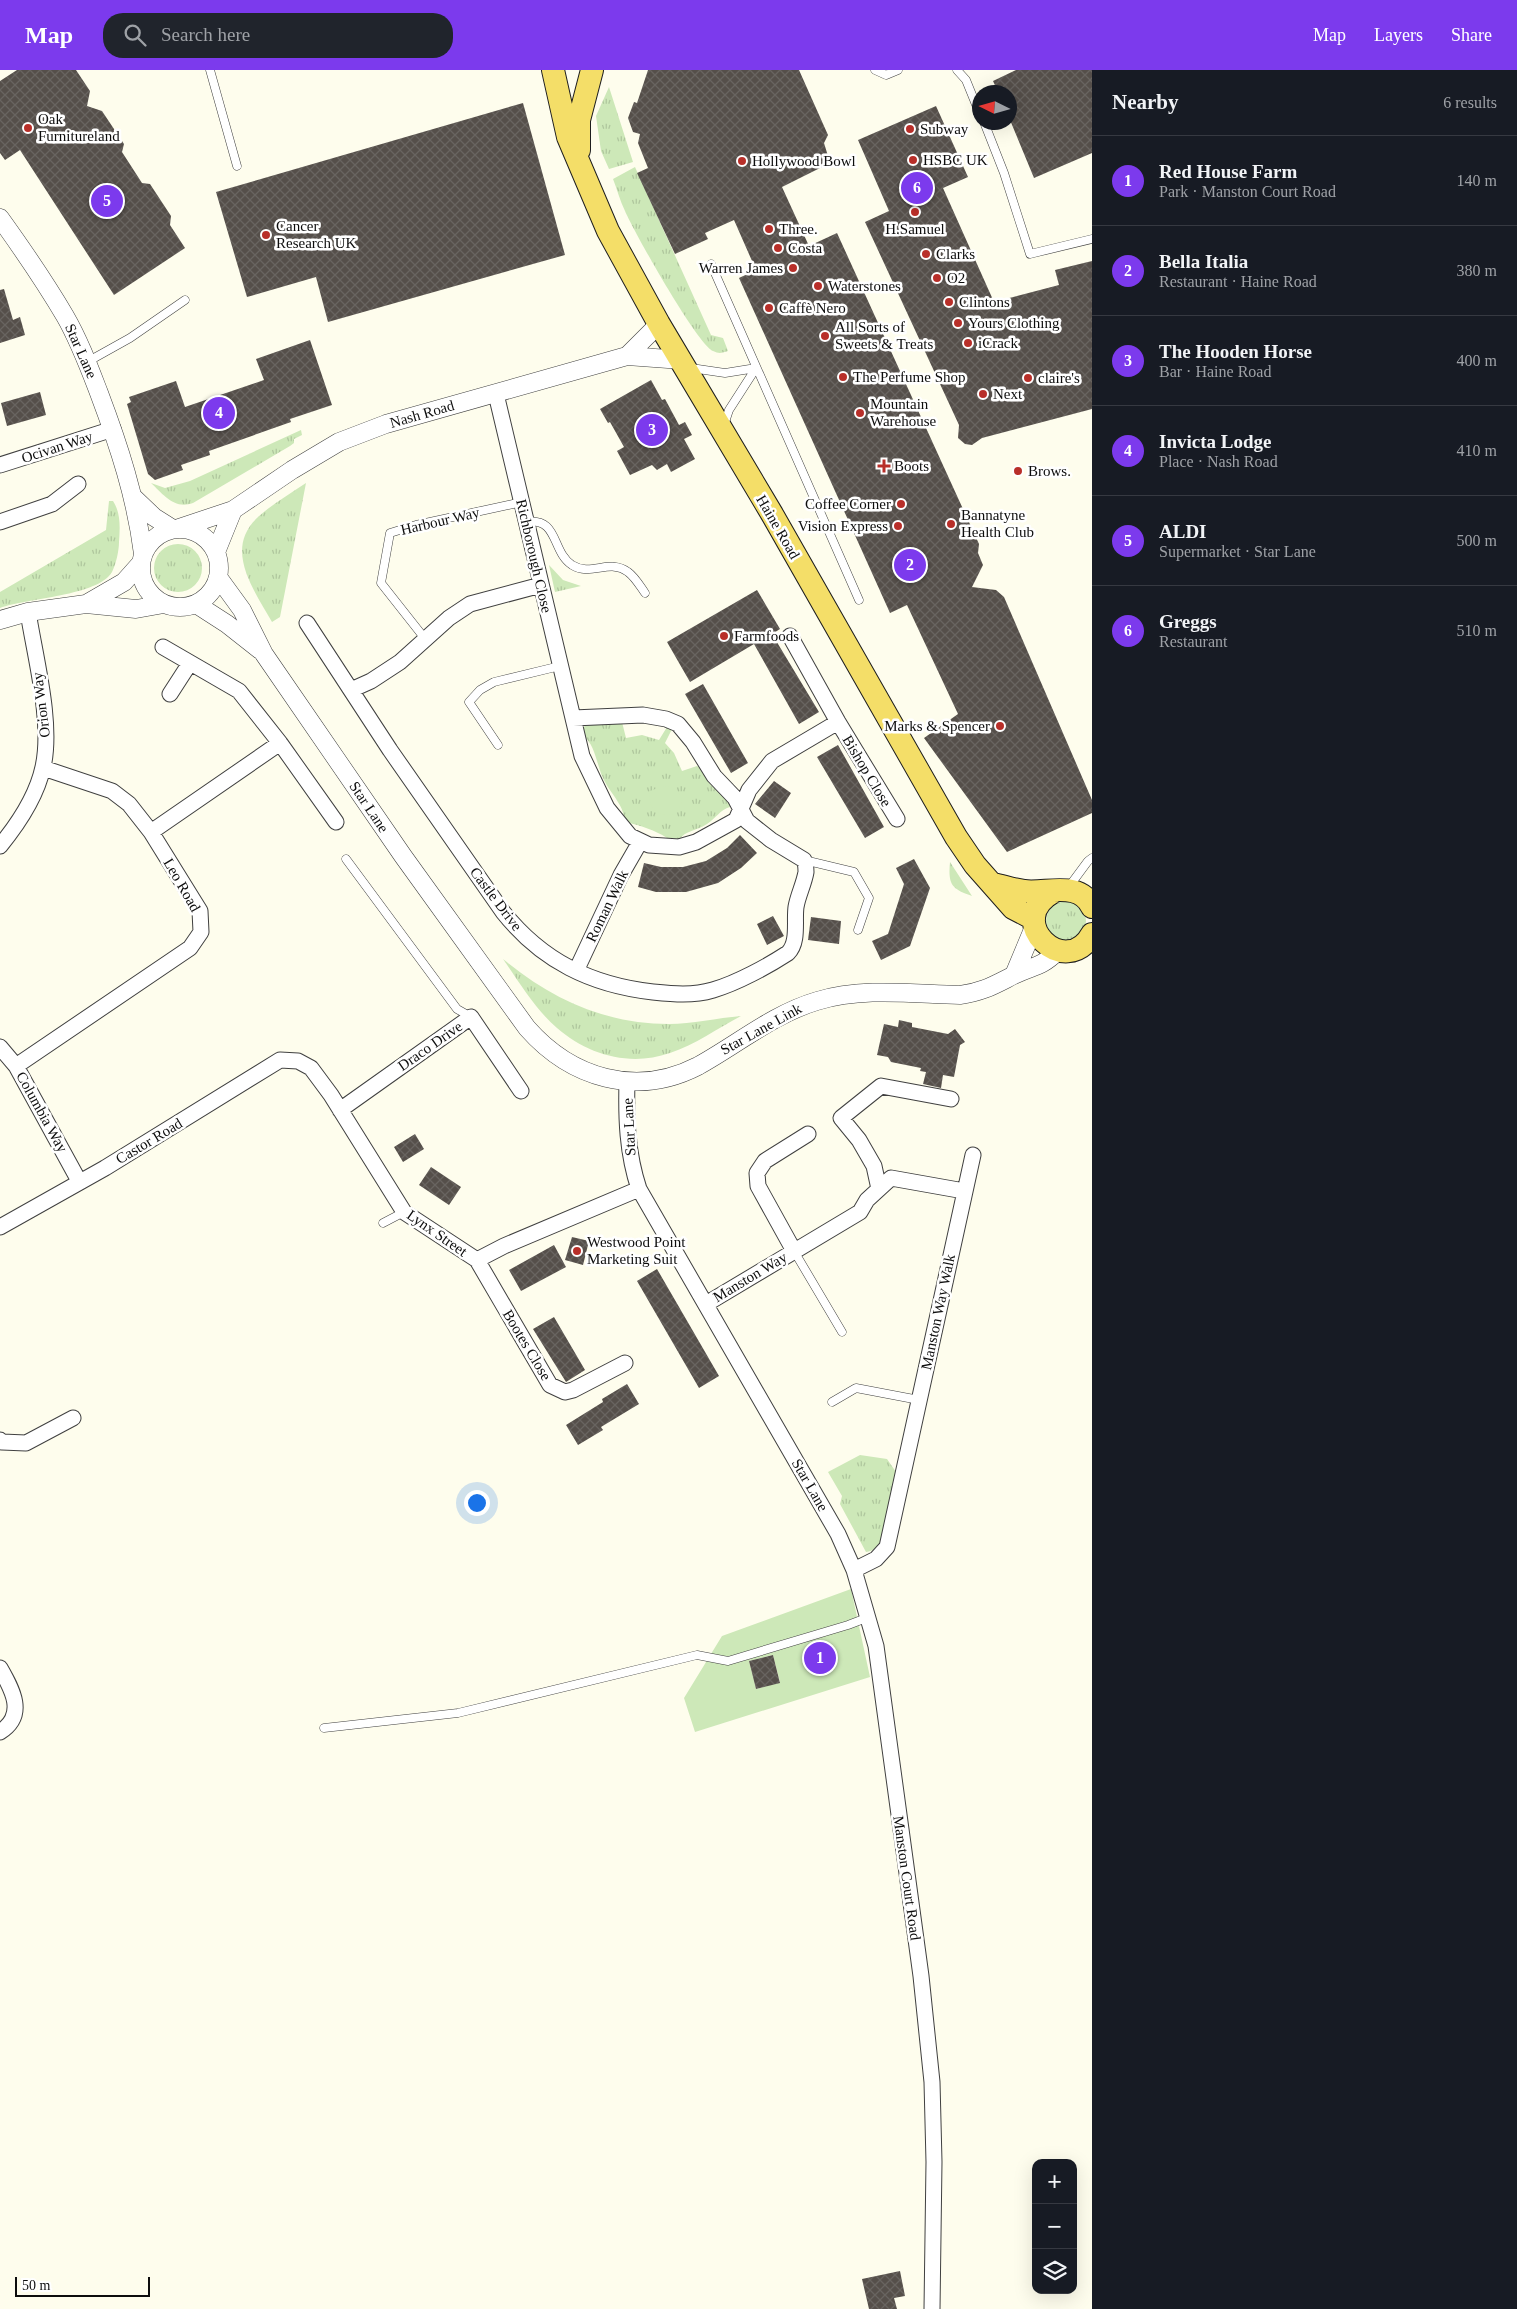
<!DOCTYPE html>
<meta charset="utf-8">
<style>
:root{--surface:#171b24;--page:#20242c;--text:#f1f3f6;--muted:#9ea1a6;--line:#363941;--accent:#7c3aed}
body{margin:0;font-family:Georgia,serif;background:var(--page);color:var(--text)}
.controls{position:absolute;right:15px;bottom:15px;display:grid;overflow:hidden;border-radius:10px;box-shadow:0 5px 20px #0002}
.controls button{width:45px;height:45px;display:grid;place-items:center;padding:0;border:0;border-bottom:1px solid var(--line);background:var(--surface);color:var(--text);font:25px sans-serif}
.compass{position:absolute;left:972px;top:15px;width:45px;height:45px;border-radius:50%;background:var(--surface);box-shadow:0 5px 20px #0002;rotate:275deg}
.scale{position:absolute;left:15px;bottom:12px;width:135px;box-sizing:border-box;padding-left:5px;border:2px solid #0d0d0d;border-top:0;font-size:14px;line-height:18px;white-space:nowrap;color:#0d0d0d;-webkit-text-stroke:4px #fff;paint-order:stroke}
.you{position:absolute;left:476px;top:1432px;width:18px;height:18px;margin:-12px;border:4px solid #fff;border-radius:50%;background:#1a73e8;box-shadow:0 0 0 8px #1a73e833}
.badge{display:grid;place-items:center;width:32px;height:32px;border-radius:50%;background:var(--accent);color:#fff;font-size:16px;font-weight:700}
.pin{position:absolute;translate:-50% -50%;border:2px solid #fff;box-shadow:0 1px 5px #0006}
.list{margin:0;padding:0;list-style:none}
h2{display:flex;justify-content:space-between;align-items:center;height:65px;margin:0;padding:0 20px;font-size:21px}
h2 small{font-size:16px;font-weight:400;color:var(--muted)}
.list li{display:grid;grid-template-columns:32px 1fr auto;gap:15px;align-items:center;box-sizing:border-box;height:90px;padding:0 20px;border-top:1px solid var(--line)}
.list b{display:block;font-size:19px;white-space:nowrap}
.list p{margin:0;font-size:16px;white-space:nowrap;color:var(--muted)}
.list em{font-size:16px;font-style:normal;color:var(--muted)}
.icon{flex:none;width:28px;height:28px;fill:none;stroke:currentColor;stroke-width:2;stroke-linecap:round;stroke-linejoin:round}
.map{position:relative;flex:none;width:1092px;height:2239px;overflow:hidden}
header{display:flex;align-items:center;gap:30px;box-sizing:border-box;height:70px;padding:0 25px;background:var(--accent);color:#fff}
header strong{font-size:24px}
nav{display:flex;gap:28px;margin-inline-start:auto;font-size:18px}
.search{width:350px;height:45px;background:var(--page);display:flex;align-items:center;gap:12px;box-sizing:border-box;padding:0 18px;border-radius:20px;color:var(--muted);font-size:19px}
main{display:flex}
aside{flex:1;background:var(--surface)}
.map>svg:first-child{display:block}
.grass{fill:url(#grass-tufts)}
.garden{fill:#cde8b8;fill-rule:evenodd}
.building{fill:url(#building-cross-hatch)}
.lines{fill:none;stroke-linecap:round;stroke-linejoin:round}
.service-casing{stroke:#404040;stroke-width:9}
.minor-casing{stroke:#404040;stroke-width:17}
.tertiary-casing{stroke:#404040;stroke-width:19}
.primary-casing{stroke:#1e1e1e;stroke-width:24}
.service{stroke:#fff;stroke-width:8}
.minor{stroke:#fff;stroke-width:15}
.tertiary{stroke:#fff;stroke-width:18}
.primary{stroke:#f4de68;stroke-width:22}
.poi-dot{fill:#b82f29;stroke:#fff;stroke-width:2}
.labels{text-anchor:middle;dominant-baseline:central;stroke-width:5;stroke-linejoin:round;paint-order:stroke}
.poi-label{font-size:15px;fill:#0d0d0d;stroke:#fff;text-anchor:start}
.street-label{font-size:15px;fill:#0d0d0d;stroke:#fff}
</style>
<header>
<strong>Map</strong>
<div class="search"><svg class="icon" aria-label="search" viewBox="0 0 24 24"><circle cx="10" cy="10" r="6"/><path d="M15 15l6 6"/></svg>Search here</div>
<nav><a>Map</a><a>Layers</a><a>Share</a></nav>
</header>
<main>
<div class="map">
<svg width="1092" height="2239" viewBox="0 0 1092 2239">
<defs>
<pattern id="grass-tufts" width="24" height="20" patternUnits="userSpaceOnUse" patternTransform="scale(1.25)"><rect width="24" height="20" fill="#cde8b8"/><path d="M3 7l-1-3M5 7V3M7 7l1-3M15 17l-1-3M17 17v-4M19 17l1-3" fill="none" stroke="#afc69d"/></pattern>
<pattern id="building-cross-hatch" width="8" height="8" patternUnits="userSpaceOnUse" patternTransform="scale(1.25)"><rect width="8" height="8" fill="#554f4a"/><path d="M0 0l8 8M0 8l8-8" fill="none" stroke="#686460"/></pattern>
</defs>
<rect width="100%" height="100%" fill="#fefded"/>
<path class="grass" d="M609,17L633,92L609,99L601,81L596,46Z
M635,97L711,265L723,268L728,281C722,283 719,284 713,281C697,274 634,162 625,141C620,131 617,119 613,109Z
M301,360L302,365L294,369V373L290,376L193,433C174,440 163,424 151,413L165,418L190,411Z
M306,413L280,547L272,552C254,520 223,479 258,447C272,434 290,424 306,413Z
M109,431H113C121,443 120,458 119,472C119,481 116,494 112,502C98,526 27,528 0,538V522L106,460Z
M154 498a24 24 0 1 1 48 0a24 24 0 1 1-48 0Z
M549,495L563,510L581,516L555,522Z
M622,652L626,668L642,665L659,670L667,657L672,659L665,673L674,683L682,701L697,696L700,697L710,714L731,734L730,737C720,740 716,748 707,754C697,761 685,760 679,770H669C665,764 635,753 627,753L624,750C625,736 609,722 603,708C597,696 595,674 584,667L582,660L586,654Z
M950,792L972,826C951,819 948,814 950,792Z
M1046 851a20 20 0 1 1 40 0a20 20 0 1 1-40 0Z
M503,889C551,929 605,954 669,954C692,954 717,948 741,946C718,958 695,975 670,983C630,997 588,985 557,958C535,939 519,912 503,889Z
M860,1385L887,1389L896,1402L882,1469C879,1476 874,1481 866,1482L840,1434L842,1426L828,1402Z"/>
<path class="garden" d="M663,716C674,717 681,721 682,733L675,744C659,748 646,738 650,721Z
M851,1519L870,1607L695,1662L684,1628L722,1566ZM773,1585L780,1612L756,1619L749,1591Z"/>
<path class="building" d="M17,0H76L90,21L87,36L102,41L124,74L122,82L142,113L150,114L171,146L170,155L185,178L114,225L20,80L5,90L0,83V11Z
M648,0H799L828,65L824,73L828,86L822,97L782,117L809,176L837,163L979,474L978,483L983,495L972,517L996,520L1004,527L1092,730V743L1007,782L924,668L958,644L907,535L890,543L739,208L756,200L734,150L705,163L708,169L675,184L637,103L648,98L638,73L640,64L633,62L628,48L634,32L637,33Z
M1016,0H1092V83L1034,108L1010,50V22H998L993,11Z
M523,33L565,185L328,252L316,207L247,227L216,122Z
M936,36L968,107L943,118L994,232L1059,215L1055,200L1092,191V339L982,368L972,375L965,374L958,368L959,355L865,152L889,141L858,70Z
M4,219L13,250L20,247L25,265L0,273V220Z
M310,270L332,335L290,349L291,352L209,381L210,385L181,395L183,400L155,410L148,404L127,334L131,332L129,327L176,311L185,337L264,310L256,289Z
M651,310L662,330L665,329L679,355L685,352L692,365L684,369L695,389L671,402L667,394L657,400L652,395L630,405L617,381L624,377L610,352L608,353L600,339Z
M40,322L46,345L7,356L1,333Z
M757,520L780,559L772,564L819,642L799,654L754,574L690,612L667,572Z
M703,614L748,693L731,703L685,624Z
M838,675L884,757L865,768L817,687Z
M774,711L791,723L775,748L755,734Z
M740,765L757,783L741,798L718,813L686,822H656L638,817L644,793L661,797H683L706,791L727,778Z
M914,789L930,818L910,876L881,890L872,871L888,864L904,814L896,798Z
M773,846L784,866L767,875L757,854Z
M811,847L841,851L839,874L808,870Z
M899,950L912,953V957L948,964L955,959L965,972L960,975L954,1007L943,1005L941,1018L923,1014L926,1002L920,1001L921,998L891,992L888,987L877,985L884,954L898,957Z
M415,1064L424,1079L403,1092L394,1077Z
M431,1097L461,1117L449,1135L419,1115Z
M572,1167L589,1171L583,1195L565,1190Z
M554,1175L566,1197L521,1221L509,1200Z
M657,1199L719,1306L699,1318L637,1211Z
M554,1247L585,1300L566,1312L533,1259Z
M627,1314L639,1334L601,1357L603,1360L578,1375L566,1355L603,1332L602,1329Z
M773,1585L780,1613L756,1619L749,1591Z
M900,2201L905,2226L894,2228L897,2239H869L862,2209Z"/>
<g class="lines">
<g class="service-casing">
<path id="service" d="M210,0L237,96
M875,0L886,5L898,0
M957,0L966,10L979,42
M984,52L1004,103L1030,184L1092,169
M711,194L859,530
M87,292L130,268L185,230
M691,298L725,303L756,298
M724,355L729,340L756,298
M526,452C559,447 551,481 572,495C591,507 610,488 628,502C635,507 640,516 645,523
M426,570L381,513L390,463L416,455L522,432
M498,675L469,632L480,620L494,612L560,596
M346,789L457,939L471,947
M804,790L854,802L869,828L858,860
M1068,818L1088,791L1092,788
M383,1153L404,1142
M794,1181L842,1262
M832,1332L856,1318L919,1330
M324,1658L458,1643L697,1585L728,1591L848,1555L869,1547"/>
</g>
<g class="minor-casing">
<path id="minor" d="M496,324L582,686L607,738L630,766L649,775L679,777L696,772L736,750L749,720L772,691L838,652
M0,395L113,359
M0,452L52,434L78,414
M307,553L390,680L503,842C542,891 591,915 653,922C673,924 693,926 713,920C737,913 768,896 788,883C799,872 794,851 796,837C798,825 804,814 806,802C806,797 806,794 804,790L771,770L747,751L735,728L714,706L693,672L678,654L666,649L643,645L573,648
M790,566L838,652L897,749
M163,577L239,621L280,673L336,752
M351,620L371,611L400,592L449,548L470,534L541,515
M170,624L190,593
M151,762L280,673
M0,776C18,754 37,725 43,697C53,653 35,587 28,542
M576,901L621,805L640,772
M0,977L16,996L79,1111
M16,996L190,878L201,862L200,841L151,762L129,734L112,721L43,698
M627,1011C626,1048 627,1083 639,1119L838,1464L854,1500L876,1576L921,1906L932,2012L934,2092L932,2239
M340,1040L471,947L521,1021
M879,1119L874,1096L859,1070L841,1048L881,1016L951,1029
M0,1157L105,1098L280,990L298,991L311,998L331,1025L404,1142L477,1190L550,1315L565,1322L573,1320L625,1293
M794,1181L758,1116L757,1103L765,1091L808,1064
M477,1190L504,1176L639,1119
M706,1234L860,1142L867,1130L891,1108L964,1121
M0,1370L2,1372L26,1373L73,1348
M854,1500L876,1489L887,1477L973,1085
M0,1598C12,1619 27,1645 0,1662"/>
</g>
<g class="tertiary-casing">
<path id="tertiary" d="M0,148C23,180 45,212 65,246C79,270 89,297 99,323C119,376 136,428 143,484
M627,286L659,254
M134,428L154,447L173,459
M179,458L233,440L292,400L339,372L386,354L627,286L682,290
M141 498a39 39 0 1 1 78 0a39 39 0 1 1-78 0Z
M216,482L233,440
M218,507L242,540L264,584L403,786L527,958C571,1008 636,1028 698,996C738,974 773,944 817,931C863,917 913,924 960,925C983,922 994,915 1014,905C1035,895 1040,898 1058,881
M86,534L124,512L140,494
M196,534L227,554L260,580
M0,550L28,542L86,534L136,539L164,534
M1014,905L1034,857"/>
</g>
<g class="primary-casing">
<path id="primary" d="M553,0L568,67L608,161L659,254L772,444L956,767L975,795L1013,838L1034,849
M579,80V50L592,0
M993,814C1003,816 1014,820 1024,821C1046,824 1080,810 1092,837
M1053,822C1002,851 1066,911 1092,864"/>
</g>
<use href="#service" class="service"/>
<use href="#minor" class="minor"/>
<use href="#tertiary" class="tertiary"/>
<use href="#primary" class="primary"/>
</g>
<g class="poi-dot">
<circle cx="28" cy="58" r="5"/>
<circle cx="910" cy="59" r="5"/>
<circle cx="913" cy="90" r="5"/>
<circle cx="742" cy="91" r="5"/>
<circle cx="915" cy="142" r="5"/>
<circle cx="769" cy="159" r="5"/>
<circle cx="266" cy="165" r="5"/>
<circle cx="778" cy="178" r="5"/>
<circle cx="926" cy="184" r="5"/>
<circle cx="793" cy="198" r="5"/>
<circle cx="937" cy="208" r="5"/>
<circle cx="818" cy="216" r="5"/>
<circle cx="949" cy="232" r="5"/>
<circle cx="769" cy="238" r="5"/>
<circle cx="958" cy="253" r="5"/>
<circle cx="825" cy="266" r="5"/>
<circle cx="968" cy="273" r="5"/>
<circle cx="843" cy="307" r="5"/>
<circle cx="1028" cy="308" r="5"/>
<circle cx="983" cy="324" r="5"/>
<circle cx="860" cy="343" r="5"/>
<path d="M881.5 388.5h5v5h5v5h-5v5h-5v-5h-5v-5h5z"/>
<circle cx="1018" cy="401" r="5"/>
<circle cx="901" cy="434" r="5"/>
<circle cx="951" cy="454" r="5"/>
<circle cx="898" cy="456" r="5"/>
<circle cx="724" cy="566" r="5"/>
<circle cx="1000" cy="656" r="5"/>
<circle cx="577" cy="1181" r="5"/>
</g>
<g class="labels">
<g class="poi-label">
<text x="38" y="49">Oak<tspan x="38" dy="17">Furnitureland</tspan></text>
<text x="920" y="59">Subway</text>
<text x="923" y="90">HSBC UK</text>
<text x="752" y="91">Hollywood Bowl</text>
<text x="276" y="156">Cancer<tspan x="276" dy="17">Research UK</tspan></text>
<text x="779" y="159">Three.</text>
<text x="915" y="159" text-anchor="middle">H.Samuel</text>
<text x="788" y="178">Costa</text>
<text x="936" y="184">Clarks</text>
<text x="783" y="198" text-anchor="end">Warren James</text>
<text x="947" y="208">O2</text>
<text x="828" y="216">Waterstones</text>
<text x="959" y="232">Clintons</text>
<text x="779" y="238">Caffè Nero</text>
<text x="968" y="253">Yours Clothing</text>
<text x="835" y="257">All Sorts of<tspan x="835" dy="17">Sweets &amp; Treats</tspan></text>
<text x="978" y="273">iCrack</text>
<text x="853" y="307">The Perfume Shop</text>
<text x="1038" y="308">claire's</text>
<text x="993" y="324">Next</text>
<text x="870" y="334">Mountain<tspan x="870" dy="17">Warehouse</tspan></text>
<text x="894" y="396">Boots</text>
<text x="1028" y="401">Brows.</text>
<text x="891" y="434" text-anchor="end">Coffee Corner</text>
<text x="961" y="445">Bannatyne<tspan x="961" dy="17">Health Club</tspan></text>
<text x="888" y="456" text-anchor="end">Vision Express</text>
<text x="734" y="566">Farmfoods</text>
<text x="990" y="656" text-anchor="end">Marks &amp; Spencer</text>
<text x="587" y="1172">Westwood Point<tspan x="587" dy="17">Marketing Suit</tspan></text>
</g>
<g class="street-label">
<text transform="translate(81 281) rotate(66)">Star Lane</text>
<text transform="translate(422 344) rotate(-16)">Nash Road</text>
<text transform="translate(57 377) rotate(-18)">Ocivan Way</text>
<text transform="translate(440 451) rotate(-13)">Harbour Way</text>
<text transform="translate(778 457) rotate(60)">Haine Road</text>
<text transform="translate(534 486) rotate(77)">Richborough Close</text>
<text transform="translate(41 635) rotate(-97)">Orion Way</text>
<text transform="translate(867 701) rotate(59)">Bishop Close</text>
<text transform="translate(369 737) rotate(56)">Star Lane</text>
<text transform="translate(182 815) rotate(60)">Leo Road</text>
<text transform="translate(496 829) rotate(53)">Castle Drive</text>
<text transform="translate(607 836) rotate(-64)">Roman Walk</text>
<text transform="translate(761 959) rotate(-29)">Star Lane Link</text>
<text transform="translate(430 976) rotate(-35)">Draco Drive</text>
<text transform="translate(42 1042) rotate(61)">Columbia Way</text>
<text transform="translate(629 1057) rotate(-93)">Star Lane</text>
<text transform="translate(149 1071) rotate(-31)">Castor Road</text>
<text transform="translate(437 1163) rotate(35)">Lynx Street</text>
<text transform="translate(750 1207) rotate(-31)">Manston Way</text>
<text transform="translate(938 1242) rotate(-78)">Manston Way Walk</text>
<text transform="translate(527 1275) rotate(59)">Bootes Close</text>
<text transform="translate(810 1415) rotate(60)">Star Lane</text>
<text transform="translate(907 1808) rotate(82)">Manston Court Road</text>
</g>
</g>
</svg>
<div class="controls">
<button>+</button>
<button>−</button>
<button><svg class="icon" aria-label="layers" viewBox="0 0 24 24"><path d="M12 4l9 5-9 5-9-5zM3 14l9 5 9-5"/></svg></button>
</div>
<svg class="compass" viewBox="-18 -18 36 36"><path d="M0-13l5 13h-10z" fill="#e53935"/><path d="M0 13l5-13h-10z" fill="#9ea1a6"/></svg>
<div class="scale">50 m</div>
<div class="you"></div>
<div class="pin badge" style="left:820px;top:1588px">1</div>
<div class="pin badge" style="left:910px;top:495px">2</div>
<div class="pin badge" style="left:652px;top:360px">3</div>
<div class="pin badge" style="left:219px;top:343px">4</div>
<div class="pin badge" style="left:107px;top:131px">5</div>
<div class="pin badge" style="left:917px;top:118px">6</div>
</div>
<aside>
<h2>Nearby<small>6 results</small></h2>
<ul class="list">
<li><span class="badge">1</span><div><b>Red House Farm</b><p>Park · Manston Court Road</p></div><em>140 m</em></li>
<li><span class="badge">2</span><div><b>Bella Italia</b><p>Restaurant · Haine Road</p></div><em>380 m</em></li>
<li><span class="badge">3</span><div><b>The Hooden Horse</b><p>Bar · Haine Road</p></div><em>400 m</em></li>
<li><span class="badge">4</span><div><b>Invicta Lodge</b><p>Place · Nash Road</p></div><em>410 m</em></li>
<li><span class="badge">5</span><div><b>ALDI</b><p>Supermarket · Star Lane</p></div><em>500 m</em></li>
<li><span class="badge">6</span><div><b>Greggs</b><p>Restaurant</p></div><em>510 m</em></li>
</ul>
</aside>
</main>
